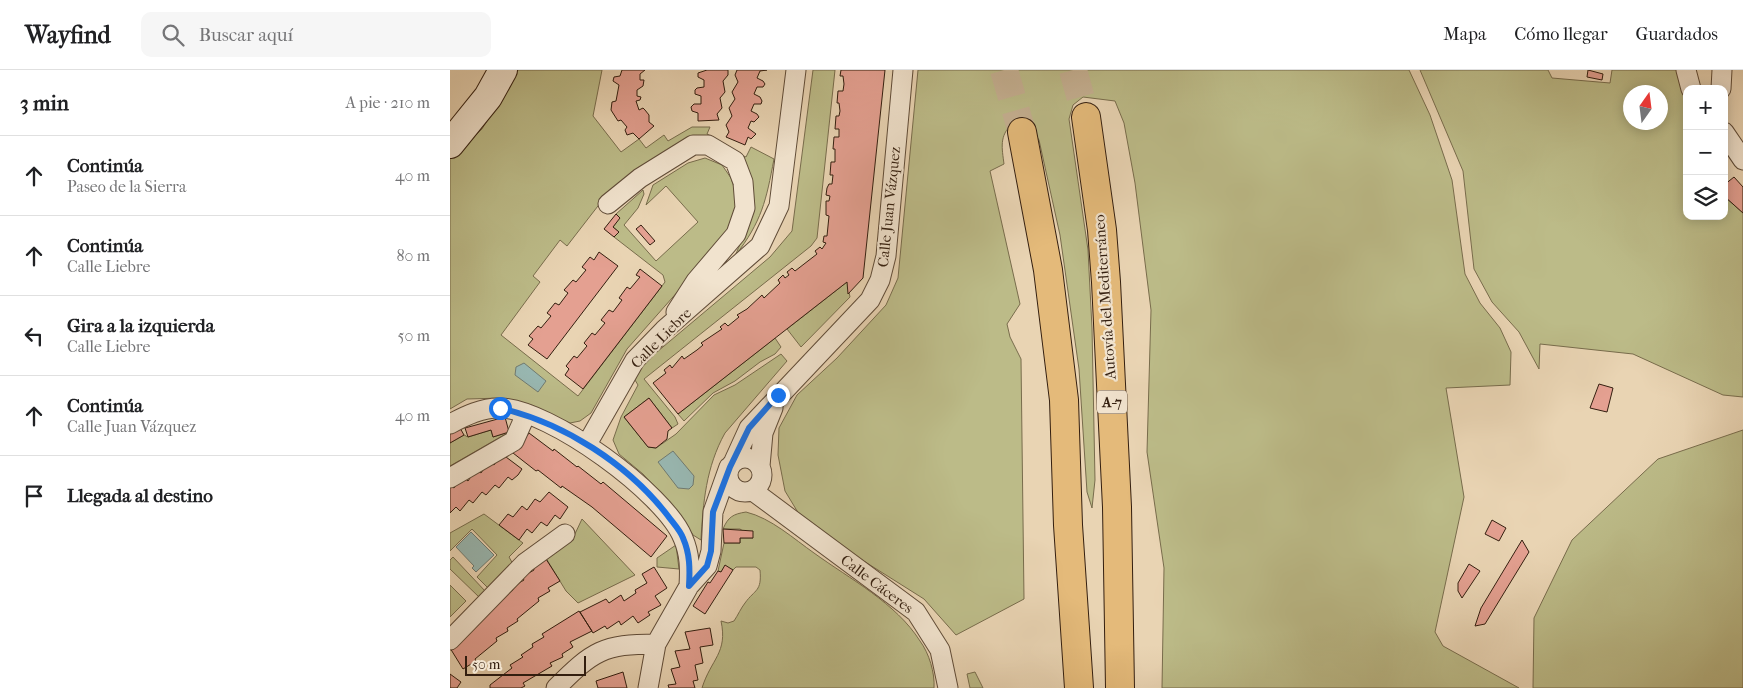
<!DOCTYPE html>
<html lang="es">
<meta charset="utf-8">
<style>
:root{--surface:#fff;--page:#f6f6f6;--text:#202124;--muted:#757577;--line:#e0e0e0}
body{margin:0;font-family:"IM FELL French Canon",serif;background:var(--page);color:var(--text)}
.controls{position:absolute;right:15px;top:15px;display:grid;overflow:hidden;border-radius:10px;box-shadow:0 2px 12px #0003}
.controls button{width:45px;height:45px;display:grid;place-items:center;padding:0;border:0;border-bottom:1px solid var(--line);background:var(--surface);color:var(--text);font:25px sans-serif}
.compass{position:absolute;left:1173px;top:15px;width:45px;height:45px;border-radius:50%;background:var(--surface);box-shadow:0 2px 12px #0003;rotate:14deg}
.scale{position:absolute;left:15px;bottom:12px;width:121px;box-sizing:border-box;padding-left:5px;border:2px solid #331e0f;border-top:0;font-size:14px;line-height:18px;white-space:nowrap;color:#331e0f;-webkit-text-stroke:4px #f1e3ce;paint-order:stroke}
.stop{position:absolute;width:15px;height:15px;margin:-11px;border:4px solid #1a73e8;border-radius:50%;background:#fff}
.stop.end{background:#1a73e8;border-color:#fff;box-shadow:0 1px 5px #0008}
.list{margin:0;padding:0;list-style:none}
h2{display:flex;justify-content:space-between;align-items:center;height:65px;margin:0;padding:0 20px;font-size:21px}
h2 small{font-size:16px;font-weight:400;color:var(--muted)}
.list li{display:grid;grid-template-columns:32px 1fr auto;gap:15px;align-items:center;box-sizing:border-box;height:80px;padding:0 20px;border-top:1px solid var(--line)}
.list b{display:block;font-size:19px;white-space:nowrap}
.list p{margin:0;font-size:16px;white-space:nowrap;color:var(--muted)}
.list em{font-size:16px;font-style:normal;color:var(--muted)}
.icon{flex:none;width:28px;height:28px;fill:none;stroke:currentColor;stroke-width:2;stroke-linecap:round;stroke-linejoin:round}
.map{position:relative;flex:none;width:1293px;height:618px;overflow:hidden}
header{display:flex;align-items:center;gap:30px;box-sizing:border-box;height:70px;padding:0 25px;background:var(--surface);border-bottom:1px solid var(--line)}
header strong{font-size:24px}
nav{display:flex;gap:28px;margin-inline-start:auto;font-size:18px}
.search{width:350px;height:45px;background:var(--page);display:flex;align-items:center;gap:12px;box-sizing:border-box;padding:0 18px;border-radius:10px;color:var(--muted);font-size:19px}
main{display:flex}
aside{flex:1;background:var(--surface)}
.map>svg:first-child{display:block}
.green{fill:#bcbb88;stroke:#786c4c;fill-rule:evenodd}
.water{fill:#98b7b1;stroke:#707a70}
.building{fill:#e4a091;stroke:#331e0f}
.lines{fill:none;stroke-linecap:round;stroke-linejoin:round}
.highway-tunnel{stroke:#c5b092;stroke-width:28;stroke-dasharray:28 14;stroke-linecap:butt}
.street-casing{stroke:#604c38;stroke-width:21}
.secondary-casing{stroke:#331e0f;stroke-width:30}
.highway-casing{stroke:#331e0f;stroke-width:30}
.street{stroke:#f1e3ce;stroke-width:19}
.secondary{stroke:#f1e3ce;stroke-width:28}
.highway{stroke:#e4ba7a;stroke-width:28}
.route{stroke:#1a73e8;stroke-width:6}
.labels{text-anchor:middle;dominant-baseline:central;stroke-width:4.5;stroke-linejoin:round;paint-order:stroke}
.shield{fill:#f1e3ce;stroke:#6c5948;stroke-width:1}
.shield-label{font-size:14px;font-weight:bold;fill:#331e0f}
.street-label{font-size:15px;fill:#331e0f;stroke:#f1e3ce}
</style>
<header>
<strong>Wayfind</strong>
<div class="search"><svg class="icon" aria-label="search" viewBox="0 0 24 24"><circle cx="10" cy="10" r="6"/><path d="M15 15l6 6"/></svg>Buscar aquí</div>
<nav><a>Mapa</a><a>Cómo llegar</a><a>Guardados</a></nav>
</header>
<main>
<aside>
<h2>3 min<small>A pie · 210 m</small></h2>
<ul class="list">
<li><svg class="icon" aria-label="ahead" viewBox="0 0 24 24"><path d="M12 20V5M6 11l6-6 6 6"/></svg><div><b>Continúa</b><p>Paseo de la Sierra</p></div><em>40 m</em></li>
<li><svg class="icon" aria-label="ahead" viewBox="0 0 24 24"><path d="M12 20V5M6 11l6-6 6 6"/></svg><div><b>Continúa</b><p>Calle Liebre</p></div><em>80 m</em></li>
<li><svg class="icon" aria-label="left" viewBox="0 0 24 24"><path d="M17 20v-9H6M10 6l-5 5 5 5"/></svg><div><b>Gira a la izquierda</b><p>Calle Liebre</p></div><em>50 m</em></li>
<li><svg class="icon" aria-label="ahead" viewBox="0 0 24 24"><path d="M12 20V5M6 11l6-6 6 6"/></svg><div><b>Continúa</b><p>Calle Juan Vázquez</p></div><em>40 m</em></li>
<li><svg class="icon" aria-label="arrive" viewBox="0 0 24 24"><path d="M6 21V4h12l-3 4 3 4H6"/></svg><div><b>Llegada al destino</b></div></li>
</ul>
</aside>
<div class="map">
<svg width="1293" height="618" viewBox="0 0 1293 618">
<rect width="100%" height="100%" fill="#e9d4b3"/>
<filter id="stains"><feTurbulence type="fractalNoise" baseFrequency=".004" numOctaves="4"/><feColorMatrix values="0 0 0 0 .2 0 0 0 0 .09 0 0 0 0 .02 0 0 0 .5 -.17"/></filter>
<radialGradient id="worn" r=".72"><stop offset=".6" stop-color="#630" stop-opacity="0"/><stop offset="1" stop-color="#630" stop-opacity=".3"/></radialGradient>
<path class="green" d="M68,0H152L143,46L171,82L189,69L196,78L214,65L218,71L242,57H260L257,64L265,68L263,71L158,123L117,176L110,170L83,206L90,212L51,265L128,326L215,212L213,205L164,167L169,162L163,157L169,148L166,144L193,120L194,124L188,138L174,155L206,191L248,152L216,116L196,135L203,115L238,93L255,88L272,95L281,108L288,130L276,167L177,279L141,343L130,351L120,353L81,335L52,328L17,329L0,339V89L32,59Z
M363,0H385L367,168L361,176L194,309L225,347L228,354L222,358L199,328L174,347L198,377L206,378L226,364L264,325L285,315L331,284L337,291L275,363C256,397 253,433 251,470L243,465L223,436L193,404L169,384L163,370L171,347L188,315L185,310L190,299L201,287L320,187L342,161Z
M468,0H959L980,45L1002,110L1015,204L1030,233L1050,258L1061,282L1060,315L996,318L1014,427L985,562L993,576L1069,618H712L714,498L697,382L701,240L685,113L674,53L665,31L633,27L623,35L619,49L638,180L642,258L645,410L642,438L637,422L629,299L610,165L589,70L580,57L562,54C549,66 552,78 554,94L540,101L570,234L557,254L560,267L571,289L574,529L506,565L474,529L355,454L335,421L328,385L329,358L347,325L387,288L436,235L448,208Z
M970,0H1098L1102,8L1160,13L1162,0H1231L1232,16L1237,30V146H1274V126L1293,143V327L1273,325L1183,284L1090,274L1089,299L1069,262L1042,232L1024,199L1013,101ZM1180,22H1210V52H1180Z
M301,77L324,89C316,131 312,151 285,186C305,139 314,123 280,80L296,87Z
M397,212L400,227L351,277L337,259Z
M325,268L331,277L325,284L310,292L285,311L263,323L234,351L228,344Z
M41,360L43,367L59,362L0,396V373L14,365L18,367Z
M1293,360V618H1083L1084,548L1122,470L1208,389Z
M296,442C321,448 344,469 364,483C400,509 446,533 470,571C479,583 485,603 484,618H252C261,589 278,583 271,551L278,553L284,551C288,545 291,538 295,533C305,519 312,522 310,500L306,497H286L283,500L275,496L271,502L268,501L274,473H290V468H303L290,459H273C278,447 283,444 296,442Z
M34,444L73,473L59,487L63,494L39,519L27,507L47,485L22,459L0,481V463Z
M132,449L185,505L128,533L116,521L94,485L124,466Z
M226,475L229,499L207,497V488Z
M3,487L36,522L30,528L0,499V490Z
M0,515L16,531L0,547Z
M525,602L533,618H520L517,604Z"/>
<path class="water" d="M74,293L96,311L88,322L65,305L66,297Z
M223,381L244,406L243,415L239,419L228,418L208,392Z
M21,462L44,485L26,502L22,498L24,496L6,477Z"/>
<path class="building" d="M172,0H195L190,4V10H194L193,16L187,20V26L191,27L190,30L186,31L189,40L193,38L195,40L199,45V52L204,56L189,69L183,63L177,65L175,60L177,57L171,50L168,51L161,40L162,32L166,31L169,15L163,11L164,7L170,6Z
M257,0H278V5L273,11L275,22L270,28L272,38L267,44L269,50L248,51V43L242,41L241,37L244,34H251V26L245,24V20L247,18L254,17V10L248,7V3Z
M287,0H317L310,1L307,8L313,11L315,14L313,17H307L304,24L310,27L312,31L311,34H304L301,41L307,44L309,47L304,52L301,51L298,58L306,64L301,69L298,67L295,75L276,67L279,62L276,55L282,46L279,38L285,29L282,22L288,12L285,5Z
M391,0H435L413,208L398,224L397,212L228,344L203,313L216,303L214,300L220,295L222,298L232,286L234,289L247,280L253,275L251,273L272,259L270,257L275,253L278,256L289,247L287,245L297,239L312,225L314,228L330,213L328,210L333,205L335,208L339,205L337,202L342,198L345,201L367,184L365,181L370,177L372,179L376,173L373,172L374,166H377L379,146L376,145V131H379L380,126L376,125L377,118L379,114H382L383,105H380L381,92H385V79H383L384,67H389V59H385L386,46H389L390,41L389,33H387L388,21H393L394,14L393,6H390Z
M1138,0L1153,4L1152,10L1137,7Z
M1284,107L1293,117V143L1274,126V115Z
M166,144L170,148L163,157L169,162L164,167L154,159Z
M191,155L205,171L200,175L186,159Z
M149,182L168,196L97,289L78,275L83,269L79,266L88,256L91,258L101,246L97,243L105,233L109,235L118,223L114,220L123,210L126,212L136,200L132,197L140,187L144,190Z
M190,199L212,216L133,319L115,305L119,299L116,296L124,286L127,288L137,276L134,273L142,263L145,265L155,253L151,250L159,240L163,242L172,230L169,228L177,217L180,219L190,207L186,205Z
M1149,314L1163,318L1157,342L1140,338Z
M199,328L222,358L218,361L217,369L206,378L198,377L174,347Z
M55,347L59,362L43,367L41,360L18,367L15,358Z
M10,358L14,365L0,373V364Z
M79,363L103,381L104,379L127,397L128,396L151,414L153,412L217,466L201,487L142,437L112,416L111,418L88,400L86,401L63,383Z
M52,384L72,399L68,405L62,410L58,407L49,418L45,415L36,425L32,422L23,433L19,430L10,441L6,437L0,443V415L4,418L12,406L18,411L26,399L31,403L39,391L44,395Z
M99,422L118,437L110,449L105,445L97,456L91,452L82,463L77,459L69,470L49,455L58,444L63,447L72,436L77,440L85,429L90,432Z
M1042,450L1056,458L1049,471L1035,464Z
M273,459L303,461V468H290V473H274Z
M1072,470L1079,482L1035,554L1025,556L1031,538Z
M96,489L110,511L98,518L100,521L88,528L89,531L67,549L68,551L57,558L58,561L46,568L47,571L25,589L26,591L13,599L0,578L40,537L63,520L62,517L74,510L72,507L84,500L83,497Z
M1019,494L1030,501L1012,528L1008,521V513Z
M275,495L283,500L255,544L243,536L258,512L260,513L268,501L271,502Z
M204,497L217,518L205,526L211,535L198,542L200,545L188,553L183,546L171,555L169,551L157,559L155,556L143,563L130,542L156,529L159,533L171,525L174,531L186,523L185,520L197,513L192,504Z
M129,541L142,561L120,572L123,577L112,584L113,587L100,593L102,596L73,613L75,616L71,618H40V615L62,598L60,595L73,587L71,585L83,577L82,574L94,567L92,564Z
M260,558L263,575L250,577L253,593L245,595L248,610L243,611L245,618H219L218,615L226,614L221,599L230,597L225,581L240,579L235,562Z
M173,602L177,618H148L146,611Z
M0,604L11,612L7,618H0Z"/>
<g class="lines">
<path class="highway-tunnel" d="M554,0L572,62
M623,0L636,47"/>
<g class="street-casing">
<path id="street" d="M1236,0L1241,19
M1271,19L1272,0
M1274,62L1293,90
M158,134L190,108L243,75H258L285,91L293,112L295,138L286,164L246,211L226,242
M0,354C15,346 33,337 51,338C99,339 215,423 233,468C240,484 240,499 239,516
M137,374L185,290L214,260L310,176L329,136L346,0
M278 405a17 17 0 1 1 34 0a17 17 0 1 1-34 0Z
M284,391L299,358L420,230L430,210L436,186L453,0
M310,396L313,363L323,338
M0,408L64,371L76,344
M303,421L466,542L490,580L498,618
M0,570L75,493L115,464
M106,618C143,581 153,574 206,574
M198,618L206,574L239,516L257,496L261,481L263,442L279,397"/>
</g>
<g class="secondary-casing">
<path id="secondary" d="M0,74L38,27L53,0"/>
</g>
<g class="highway-casing">
<path id="highway" d="M636,47L652,160L656,212L667,437L670,618
M572,62L598,200L614,330L618,455L629,618"/>
</g>
<use href="#street" class="street"/>
<use href="#secondary" class="secondary"/>
<use href="#highway" class="highway"/>
</g>
<g class="lines">
<path class="route" d="M50,338C114,353 178,394 218,446C223,453 230,460 233,468C240,484 240,499 239,516L257,496L261,481L263,442L280,397L299,358L328,325"/>
</g>
<g class="labels">
<rect class="shield" x="647" y="320.5" width="30" height="23" rx="4"/>
<g class="shield-label">
<text x="662" y="332">A-7</text>
</g>
<g class="street-label">
<text transform="translate(439 137) rotate(-84)">Calle Juan Vázquez</text>
<text transform="translate(655 227) rotate(-94)">Autovía del Mediterráneo</text>
<text transform="translate(211 268) rotate(-45)">Calle Liebre</text>
<text transform="translate(427 514) rotate(37)">Calle Cáceres</text>
</g>
</g>
<rect width="100%" height="100%" filter="url(#stains)"/>
<rect width="100%" height="100%" fill="url(#worn)"/>
</svg>
<div class="controls">
<button>+</button>
<button>−</button>
<button><svg class="icon" aria-label="layers" viewBox="0 0 24 24"><path d="M12 4l9 5-9 5-9-5zM3 14l9 5 9-5"/></svg></button>
</div>
<svg class="compass" viewBox="-18 -18 36 36"><path d="M0-13l5 13h-10z" fill="#e53935"/><path d="M0 13l5-13h-10z" fill="#757577"/></svg>
<div class="scale">50 m</div>
<div class="stop" style="left:50px;top:338px"></div>
<div class="stop end" style="left:328px;top:325px"></div>
</div>
</main>
